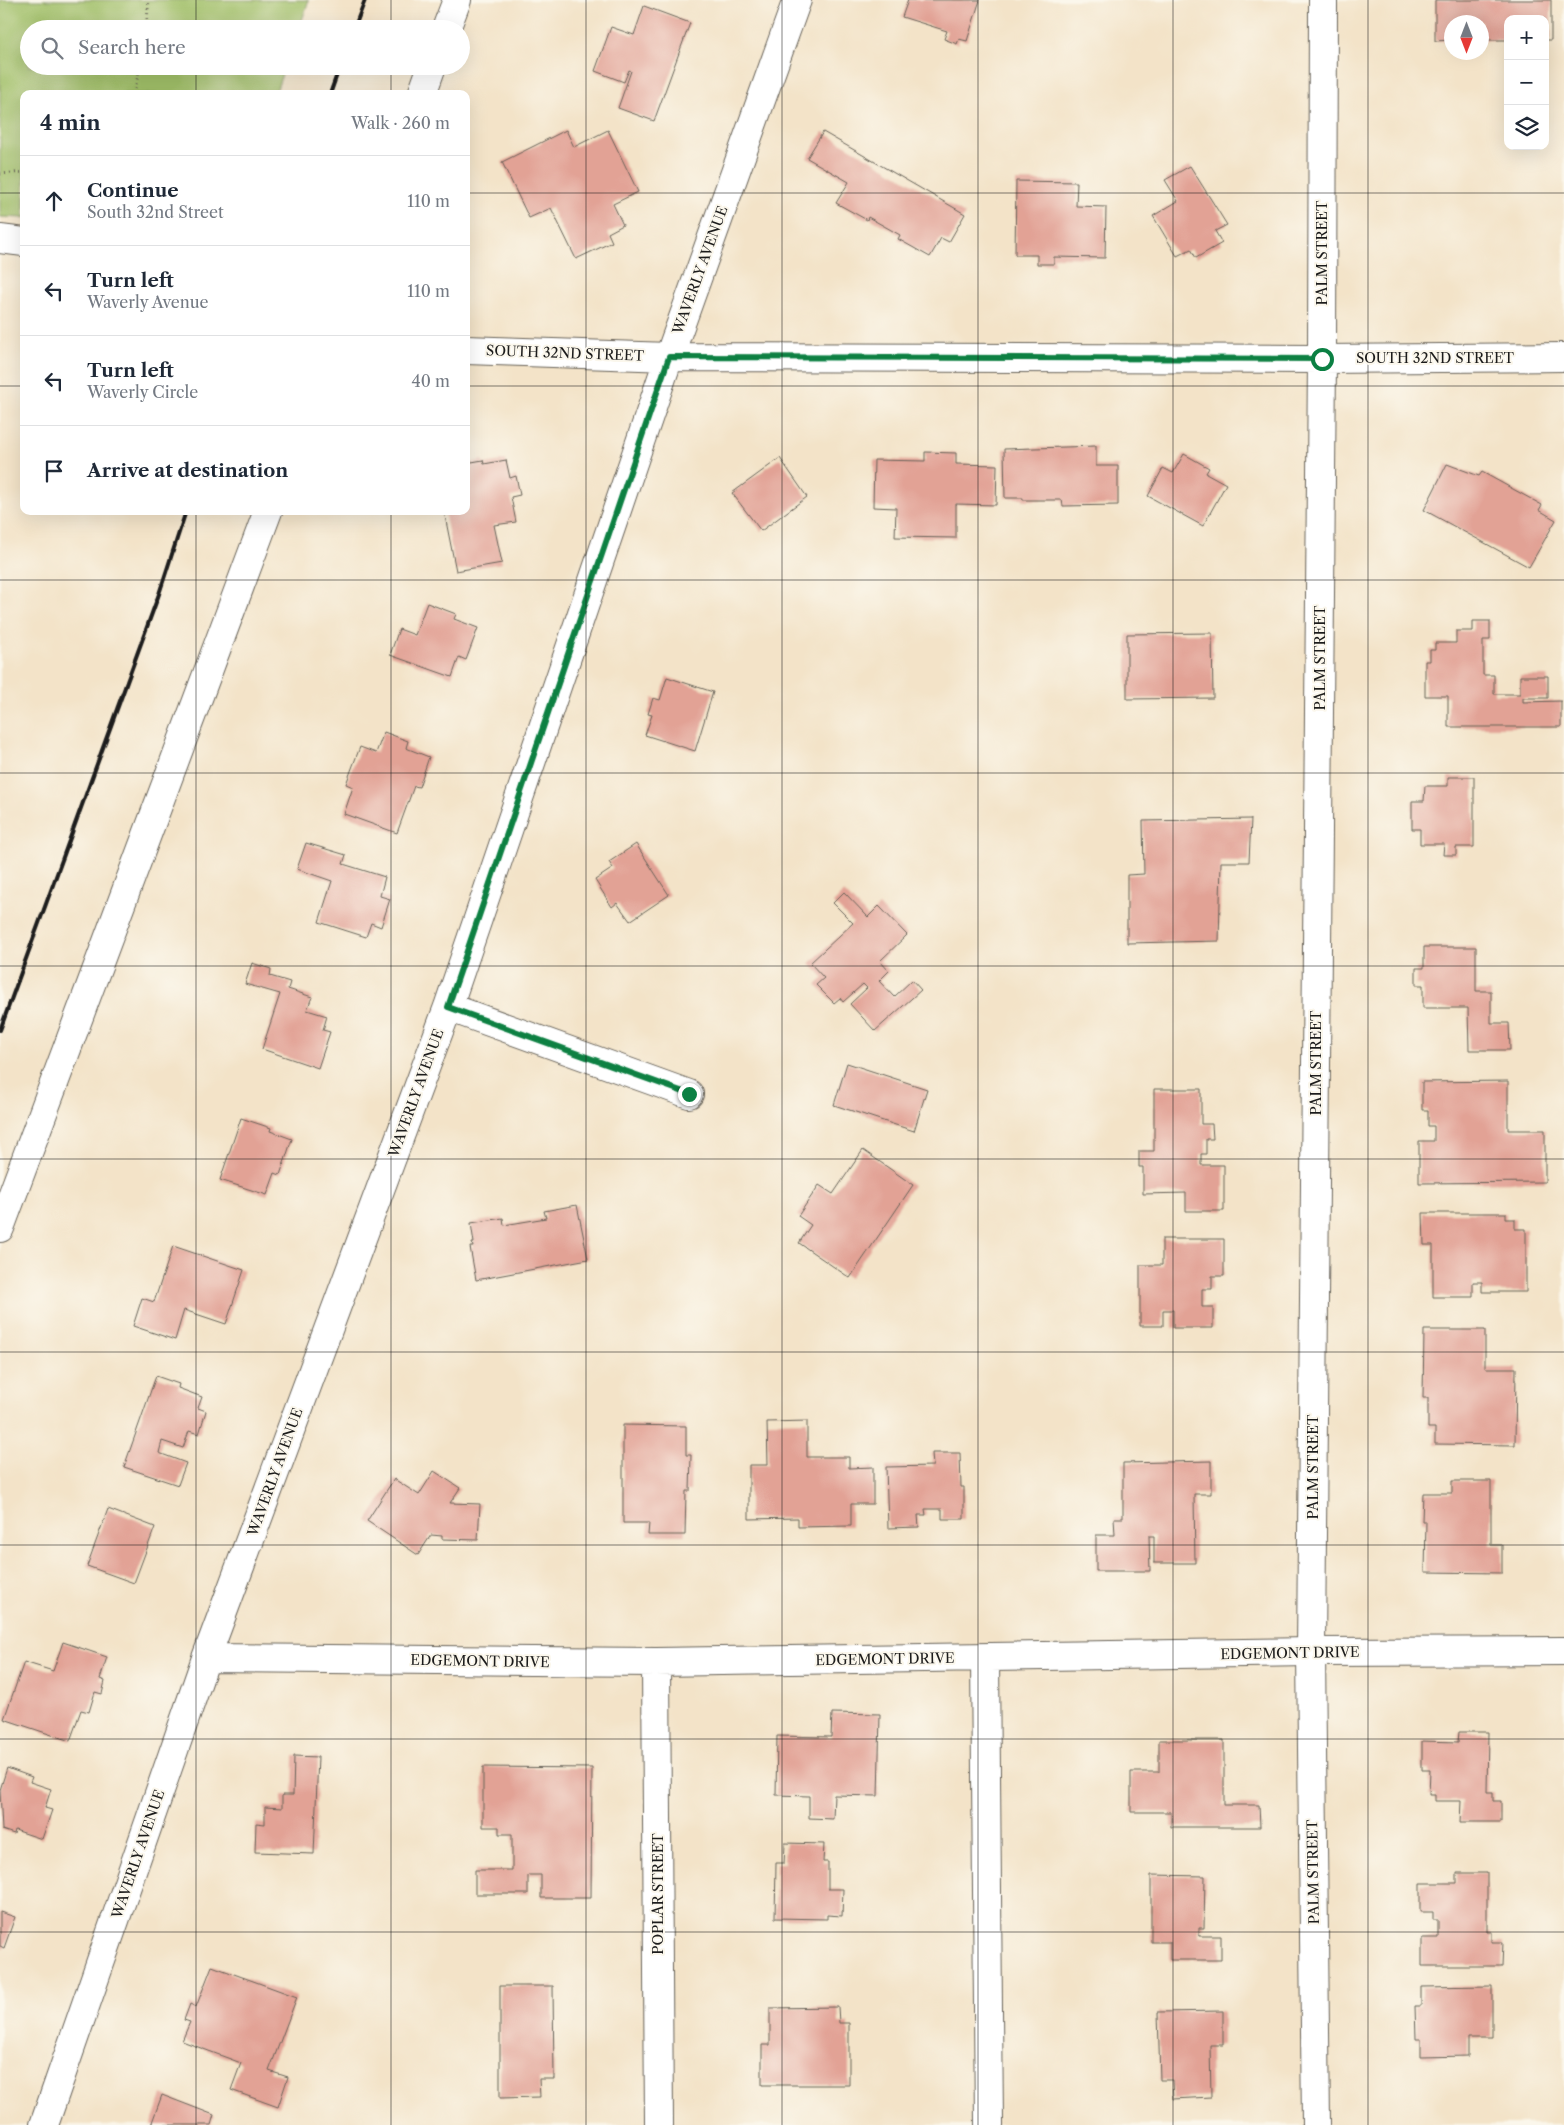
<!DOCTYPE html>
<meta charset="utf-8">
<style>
:root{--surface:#fff;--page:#f2f2f3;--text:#1f2937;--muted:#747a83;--line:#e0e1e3}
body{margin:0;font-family:"Libre Caslon Text",serif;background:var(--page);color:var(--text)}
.controls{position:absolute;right:15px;top:15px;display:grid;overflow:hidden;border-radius:10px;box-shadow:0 5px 20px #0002}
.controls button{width:45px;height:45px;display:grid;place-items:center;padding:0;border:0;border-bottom:1px solid var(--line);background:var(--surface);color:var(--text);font:25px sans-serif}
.compass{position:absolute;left:1444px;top:15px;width:45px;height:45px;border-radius:50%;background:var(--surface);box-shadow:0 5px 20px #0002;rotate:180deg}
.stop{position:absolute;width:15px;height:15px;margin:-11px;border:4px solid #0b8043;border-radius:50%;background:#fff}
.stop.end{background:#0b8043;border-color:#fff;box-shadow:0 1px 5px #0008}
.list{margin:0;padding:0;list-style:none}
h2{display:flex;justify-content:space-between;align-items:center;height:65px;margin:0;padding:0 20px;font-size:21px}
h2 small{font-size:16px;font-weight:400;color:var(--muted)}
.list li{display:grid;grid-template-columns:32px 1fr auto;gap:15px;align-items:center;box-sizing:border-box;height:90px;padding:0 20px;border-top:1px solid var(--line)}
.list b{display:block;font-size:19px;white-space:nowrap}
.list p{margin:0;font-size:16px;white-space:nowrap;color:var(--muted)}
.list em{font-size:16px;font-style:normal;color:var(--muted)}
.icon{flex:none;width:28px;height:28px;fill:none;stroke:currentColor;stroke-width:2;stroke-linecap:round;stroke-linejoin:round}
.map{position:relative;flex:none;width:1564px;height:2125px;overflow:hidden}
.search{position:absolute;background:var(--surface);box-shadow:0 5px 20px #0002;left:20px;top:20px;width:450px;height:55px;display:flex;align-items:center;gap:12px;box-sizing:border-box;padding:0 18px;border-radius:28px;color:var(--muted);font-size:19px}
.panel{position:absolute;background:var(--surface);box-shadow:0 5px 20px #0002;left:20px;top:90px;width:450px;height:425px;border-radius:10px}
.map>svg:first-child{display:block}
.green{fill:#a0bf67;stroke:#5e6e42}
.building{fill:#e2a295}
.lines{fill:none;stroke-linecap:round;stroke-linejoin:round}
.minor-casing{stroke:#676258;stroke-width:30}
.path{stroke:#676258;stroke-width:3;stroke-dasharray:1 4;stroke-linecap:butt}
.minor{stroke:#fff;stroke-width:28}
.rail{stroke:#1c1c1c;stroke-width:4}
.route{stroke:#0b8043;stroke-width:6}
.grid{fill:none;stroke:#1c1c1c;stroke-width:1;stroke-opacity:0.55}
.labels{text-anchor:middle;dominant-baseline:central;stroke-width:4;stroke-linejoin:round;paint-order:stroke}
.street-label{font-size:14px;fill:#1c1c1c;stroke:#fbf7ec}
</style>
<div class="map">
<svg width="1564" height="2125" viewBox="0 0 1564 2125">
<rect width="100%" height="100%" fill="#fbf7ec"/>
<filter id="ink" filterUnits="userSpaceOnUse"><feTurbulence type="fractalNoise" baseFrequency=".02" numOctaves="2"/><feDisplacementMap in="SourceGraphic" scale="10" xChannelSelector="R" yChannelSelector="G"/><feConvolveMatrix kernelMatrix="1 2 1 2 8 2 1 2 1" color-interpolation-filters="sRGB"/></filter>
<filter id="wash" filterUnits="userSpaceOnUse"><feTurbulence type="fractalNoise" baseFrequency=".0096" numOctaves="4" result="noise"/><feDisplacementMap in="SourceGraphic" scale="20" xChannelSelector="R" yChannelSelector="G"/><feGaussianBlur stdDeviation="1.12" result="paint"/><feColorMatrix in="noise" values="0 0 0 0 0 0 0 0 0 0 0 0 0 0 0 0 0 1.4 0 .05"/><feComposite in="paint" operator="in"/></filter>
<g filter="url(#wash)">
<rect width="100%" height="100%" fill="#f3e3c8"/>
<path class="green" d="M0,0H309L299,29H29V66H285L275,94H24V218L0,217Z"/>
<g id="blocks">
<path class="building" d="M908,0H980L967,41L959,39L957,44L944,39L947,31L902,17Z
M1435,0H1551V40H1545V19H1508V40H1482V22H1452V40L1435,41Z
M644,6L690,23L654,121L618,108L631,71L629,70L624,82L595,71L611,27L634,35Z
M566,130L574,147L608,130L638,192L613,204L623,225L608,233L612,242L576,259L551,208L529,218L502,162Z
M823,132L965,214L949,242L941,238L930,257L898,239L900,235L868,217L867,220L836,203L849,182L807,158Z
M1190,166L1227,225L1215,231L1222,243L1196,258L1191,249L1177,256L1153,216L1178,201L1165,180Z
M1016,181L1077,182L1076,206L1106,207L1105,258L1054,257V264H1037V255H1015Z
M1096,446V466H1118V505L1063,506L1062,500H1023V498H1005L1004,449Z
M925,452L956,453V464L997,465L996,505L956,504V538L895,537L896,508L873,507L874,460L925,461Z
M1184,454L1209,468L1206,473L1226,484L1203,526L1148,496L1163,468L1173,473Z
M780,458L807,497L761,531L732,493Z
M483,460L484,464L506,460L510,478L516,476L520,495L511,497L516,522L494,525L502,563L456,571L444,511H466V463Z
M1447,464L1479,476L1482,472L1542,505L1539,510L1556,520L1529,567L1424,510Z
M427,603L456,614L454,619L478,628L466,660L459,657L452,677L390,655L399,629L415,635Z
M1473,621H1490V640H1483V675H1494V694H1520V676H1548V698H1523V702L1561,701V727H1448V696H1425V661H1430V650H1435V643H1456V631H1473Z
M1212,633L1213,698L1127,699V634Z
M667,677L713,692L695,751L645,735L652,715L648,714L653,698L660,700Z
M384,732L408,741L406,748L429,757L419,787L414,786L397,833L344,814L353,787L346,784L360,747L376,753Z
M1448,777H1474V847H1456V855H1443L1444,844H1420V829H1412V801H1424L1425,786H1448Z
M1251,819L1249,862H1221L1219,941L1127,943V875L1144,874L1143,821Z
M306,843L346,855L343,864L385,877L380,896L390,899L381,927L371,923L366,937L319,922L332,881L297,869Z
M636,844L669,895L630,921L617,903L612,907L595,880L613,868L609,862Z
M844,892L868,917L879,906L907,935L880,961L889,971L879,981L894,997L912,980L921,990L875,1031L850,1004L867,988L863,984L843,1002L840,998L834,1003L816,985L824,978L810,963L853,923L833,903Z
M1424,947H1476V991H1491V1023H1509L1510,1050H1469L1468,1008H1423V985H1416V968H1424Z
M252,963L271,969L270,976L290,982L288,989L312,997L307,1010L327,1016L323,1030L330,1032L318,1068L262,1049L280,994L245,984Z
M847,1063L927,1089L914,1131L834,1105Z
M1508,1081V1130H1545V1182L1419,1183V1141H1434V1126H1428V1110H1422V1082Z
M1154,1089H1201V1124H1212L1213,1139H1206V1154H1201V1165H1224V1211H1186V1193L1143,1194V1167H1139V1151H1154Z
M241,1118L271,1128L270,1131L292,1139L280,1175L275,1173L267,1195L220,1180Z
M863,1150L913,1185L850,1278L799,1243L811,1225L798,1216L819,1185L833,1194Z
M577,1205L588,1259L476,1280L470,1247H473L472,1243H474L471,1223L503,1218L504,1225L546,1218L544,1211Z
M1423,1213H1506V1219H1515V1229H1526V1292H1482V1282H1473V1297H1433V1245H1424Z
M1162,1239H1224V1276H1212V1289H1202V1307H1213V1328H1173V1310H1163V1326H1140V1265H1162Z
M173,1246L244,1270L226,1324L184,1310L175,1340L133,1326L142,1298L154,1302Z
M1424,1330H1485V1368H1516L1515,1445L1435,1444V1428H1428V1398H1423Z
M156,1376L179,1384L178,1388L202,1397L198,1408L206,1411L199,1434L189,1431L183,1448L162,1441L159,1453L186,1463L178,1485L124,1467Z
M807,1421V1457H849V1468L873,1467V1504H851V1526L798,1527V1518L749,1519V1465H768L767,1422Z
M623,1425L686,1426V1455H691L690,1491H686L685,1535H648L649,1523H623Z
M932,1453H960L961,1487H964V1519H942V1509H925L926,1515H918L919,1527L888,1528L886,1467L933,1466Z
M1211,1461V1494H1194L1195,1563H1154V1536H1149L1150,1571H1096V1535H1115L1114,1518H1123V1463Z
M434,1471L460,1488L450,1503L480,1504L478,1540L442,1539V1536L431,1535L418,1555L367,1521L394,1479L419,1495Z
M1452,1481H1491V1545H1502V1573L1425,1572L1426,1521H1422L1423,1493H1452Z
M108,1509L155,1527L134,1583L87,1566Z
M63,1642L107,1657L100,1679L105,1681L102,1694L95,1692L89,1712L81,1710L70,1741L4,1719L24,1662L53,1671Z
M832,1713L880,1714L878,1796L834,1795L833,1819L809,1818V1796L776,1795L777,1736L831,1737Z
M1459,1732H1488L1487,1792H1493V1801H1501V1822H1460L1461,1801H1435V1795H1429L1430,1770H1422V1741L1458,1742Z
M1159,1740H1224V1805H1259L1260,1827H1171V1812H1131V1772H1159Z
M294,1756L318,1757L314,1854L255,1852L256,1823L265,1824V1807L282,1808V1795H293Z
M483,1767L592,1768L591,1898H541V1875H528V1894H475V1870H512V1834H499V1827H483Z
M7,1768L32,1777L30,1782L51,1789L45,1808L52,1810L42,1839L15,1830L14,1834L2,1830L0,1790Z
M785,1843L824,1844L823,1862H828V1889H843L842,1916L827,1915V1919L775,1918L776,1863H784Z
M1457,1873H1487V1932H1492V1942H1503L1502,1966H1422V1938H1438V1920H1433V1912H1420V1883H1457Z
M1151,1875L1205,1876L1204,1928H1199V1936H1221V1960H1170V1942H1151Z
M0,1912L15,1917L4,1948L0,1946Z
M212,1966L297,1997L269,2071L288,2077L278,2107L231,2090L241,2063L182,2041L190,2022L184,2020L190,2004L196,2007Z
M500,1986H553L554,2079H539L540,2097L500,2098Z
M1492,1986V2038H1468V2056L1421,2057V2039H1416L1415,2006H1421V1987Z
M838,2007L839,2023H849V2085H762V2045H770V2008Z
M1223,2011V2045H1210L1211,2097L1173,2099L1172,2080H1160L1158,2012Z
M162,2095L214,2115L211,2125H151Z"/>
</g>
</g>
<g filter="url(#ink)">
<use href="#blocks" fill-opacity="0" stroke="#676258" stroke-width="1"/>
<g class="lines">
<g class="minor-casing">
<path id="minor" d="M446,29L457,0
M422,94L432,66
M0,239L24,242
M466,350L669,357L1322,359L1564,357
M448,1007L689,1094
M0,1228L268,511
M206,1658L656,1662L1311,1652L1564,1651
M985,1658L989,2125
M656,1662L659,2125
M44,2125L206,1658L448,1007L669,357L797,0
M1316,2125L1311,1652L1322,359L1323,0"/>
</g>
<path class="path" d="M146,29L149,0
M134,94L140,66
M0,174L24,172"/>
<use href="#minor" class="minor"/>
<path class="rail" d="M354,29L365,0
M330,94L340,66
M0,1030L159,594L186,511"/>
</g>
</g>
<g class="lines" filter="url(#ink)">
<path class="route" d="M689,1094L448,1007L669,357L1322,359"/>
</g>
<path class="grid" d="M196,0V29M391,0V29M586,0V2125M782,0V2125M978,0V2125M1173,0V2125M1368,0V2125M196,66V94M391,66V94M0,193H24M466,193H1564M0,386H24M466,386H1564M196,511V2125M391,511V2125M0,580H1564M0,773H1564M0,966H1564M0,1159H1564M0,1352H1564M0,1545H1564M0,1739H1564M0,1932H1564"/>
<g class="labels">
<g class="street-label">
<text transform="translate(1322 253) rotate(-90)">PALM STREET</text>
<text transform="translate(700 270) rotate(-70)">WAVERLY AVENUE</text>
<text transform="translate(565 353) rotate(2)">SOUTH 32ND STREET</text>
<text x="1435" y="358">SOUTH 32ND STREET</text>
<text transform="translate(1320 658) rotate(-90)">PALM STREET</text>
<text transform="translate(1316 1063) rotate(-90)">PALM STREET</text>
<text transform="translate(416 1093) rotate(-70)">WAVERLY AVENUE</text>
<text transform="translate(1313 1467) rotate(-90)">PALM STREET</text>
<text transform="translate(275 1472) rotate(-70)">WAVERLY AVENUE</text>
<text transform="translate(1290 1653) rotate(-1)">EDGEMONT DRIVE</text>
<text transform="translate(885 1659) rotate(-1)">EDGEMONT DRIVE</text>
<text transform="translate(480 1661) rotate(1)">EDGEMONT DRIVE</text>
<text transform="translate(138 1854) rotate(-71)">WAVERLY AVENUE</text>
<text transform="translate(1313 1872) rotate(-91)">PALM STREET</text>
<text transform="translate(658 1894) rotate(-90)">POPLAR STREET</text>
</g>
</g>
</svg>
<div class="controls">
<button>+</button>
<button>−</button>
<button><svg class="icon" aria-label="layers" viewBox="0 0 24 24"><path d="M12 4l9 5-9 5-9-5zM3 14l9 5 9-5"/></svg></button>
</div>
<svg class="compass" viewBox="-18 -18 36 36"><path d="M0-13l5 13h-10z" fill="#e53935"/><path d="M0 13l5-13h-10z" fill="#747a83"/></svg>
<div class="stop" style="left:1322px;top:359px"></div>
<div class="stop end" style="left:689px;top:1094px"></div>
<div class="search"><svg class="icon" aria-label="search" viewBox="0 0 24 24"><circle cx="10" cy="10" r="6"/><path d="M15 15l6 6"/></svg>Search here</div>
<section class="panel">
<h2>4 min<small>Walk · 260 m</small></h2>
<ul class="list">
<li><svg class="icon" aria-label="ahead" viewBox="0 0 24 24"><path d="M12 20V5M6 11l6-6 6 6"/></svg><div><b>Continue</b><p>South 32nd Street</p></div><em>110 m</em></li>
<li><svg class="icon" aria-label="left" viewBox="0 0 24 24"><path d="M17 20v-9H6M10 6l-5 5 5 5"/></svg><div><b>Turn left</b><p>Waverly Avenue</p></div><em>110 m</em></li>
<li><svg class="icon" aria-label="left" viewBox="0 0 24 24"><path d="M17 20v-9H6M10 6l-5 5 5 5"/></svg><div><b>Turn left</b><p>Waverly Circle</p></div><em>40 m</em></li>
<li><svg class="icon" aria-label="arrive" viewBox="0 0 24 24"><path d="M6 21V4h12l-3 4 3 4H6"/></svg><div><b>Arrive at destination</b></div></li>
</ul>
</section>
</div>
